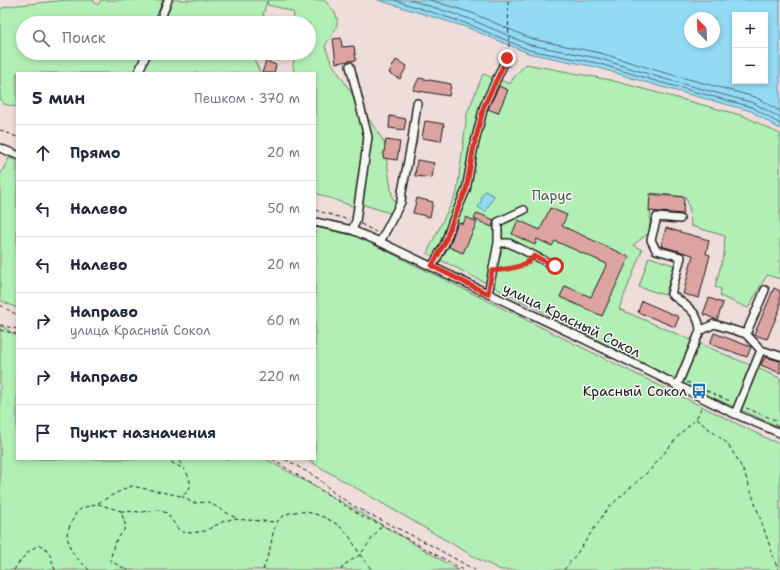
<!DOCTYPE html>
<html lang="ru">
<meta charset="utf-8">
<style>
:root{--surface:#fff;--page:#f2f2f3;--text:#1f2937;--muted:#747a83;--line:#e0e1e3}
body{margin:0;font-family:"Shantell Sans",sans-serif;background:var(--page);color:var(--text)}
.controls{position:absolute;right:12px;top:12px;display:grid;overflow:hidden;border-radius:0px;box-shadow:0 2px 6px #0003}
.controls button{width:36px;height:36px;display:grid;place-items:center;padding:0;border:0;border-bottom:1px solid var(--line);background:var(--surface);color:var(--text);font:20px sans-serif}
.compass{position:absolute;left:684px;top:12px;width:36px;height:36px;border-radius:50%;background:var(--surface);box-shadow:0 2px 6px #0003;rotate:337deg}
.stop{position:absolute;width:12px;height:12px;margin:-9px;border:3px solid #d93025;border-radius:50%;background:#fff}
.stop.end{background:#d93025;border-color:#fff;box-shadow:0 1px 4px #0008}
.list{margin:0;padding:0;list-style:none}
h2{display:flex;justify-content:space-between;align-items:center;height:52px;margin:0;padding:0 16px;font-size:17px}
h2 small{font-size:13px;font-weight:400;color:var(--muted)}
.list li{display:grid;grid-template-columns:26px 1fr auto;gap:12px;align-items:center;box-sizing:border-box;height:56px;padding:0 16px;border-top:1px solid var(--line)}
.list b{display:block;font-size:15px;white-space:nowrap}
.list p{margin:0;font-size:13px;white-space:nowrap;color:var(--muted)}
.list em{font-size:13px;font-style:normal;color:var(--muted)}
.icon{flex:none;width:22px;height:22px;fill:none;stroke:currentColor;stroke-width:2;stroke-linecap:round;stroke-linejoin:round}
.map{position:relative;flex:none;width:780px;height:570px;overflow:hidden}
.search{position:absolute;background:var(--surface);box-shadow:0 2px 6px #0003;left:16px;top:16px;width:300px;height:44px;display:flex;align-items:center;gap:10px;box-sizing:border-box;padding:0 14px;border-radius:22px;color:var(--muted);font-size:15px}
.panel{position:absolute;background:var(--surface);box-shadow:0 2px 6px #0003;left:16px;top:72px;width:300px;height:388px;border-radius:0px}
.map>svg:first-child{display:block}
.green{fill:#b1efb5;stroke:#668668}
.water{fill:#93dbf5;stroke:#638f9e;fill-rule:evenodd}
.lines{fill:none;stroke-linecap:round;stroke-linejoin:round}
.shore{stroke:#4c6873;stroke-width:1}
.building{fill:#dda3a1;stroke:#1c1c1c}
.minor-casing{stroke:#1c1c1c;stroke-width:10}
.path{stroke:#1c1c1c;stroke-width:1;stroke-dasharray:4 3;stroke-linecap:butt}
.minor{stroke:#f6f6f2;stroke-width:7}
.route{stroke:#d93025;stroke-width:5}
.labels{text-anchor:middle;dominant-baseline:central;stroke-width:3;stroke-linejoin:round;paint-order:stroke}
.park-label{font-size:14px;fill:#495b4a;stroke:#f6f6f2}
.street-label{font-size:14px;fill:#1c1c1c;stroke:#f6f6f2}
.poi-label{font-size:14px;fill:#1c1c1c;stroke:#f6f6f2;text-anchor:end}
</style>
<div class="map">
<svg width="780" height="570" viewBox="0 0 780 570">
<rect width="100%" height="100%" fill="#eeddda"/>
<filter id="ink" filterUnits="userSpaceOnUse"><feTurbulence type="fractalNoise" baseFrequency=".025" numOctaves="2"/><feDisplacementMap in="SourceGraphic" scale="8" xChannelSelector="R" yChannelSelector="G"/><feConvolveMatrix kernelMatrix="1 2 1 2 8 2 1 2 1" color-interpolation-filters="sRGB"/></filter>
<g filter="url(#ink)">
<path class="green" d="M67,0H94V2L98,5L101,0H324C345,21 338,24 325,46L331,62L384,142L392,196L397,205L393,214L358,203L352,206L315,193V73H294L293,64L295,53H309V23H293L294,13L285,9L268,5L267,1L263,15L272,23H23V53H251L260,72L263,73H17V107L4,104L0,98V9L9,6Z
M526,64L610,80L744,116L780,134V279L767,275L748,308L720,296L721,289L715,287L724,254L725,236L691,226L690,211L686,197L652,193L649,233L633,245L642,250L619,309L780,378V427L700,392L427,253L457,192L467,114L483,74L510,84L514,77Z
M9,158L17,160V308L0,300V175Z
M315,227L356,236L770,440L780,444V570H501L480,560L306,459H315Z
M649,257L674,265L665,295L639,287Z
M0,325L17,336V459H266L382,525L458,570H0Z"/>
<path class="water" d="M378,0H780V129L751,111L658,86L596,67L528,53L466,27ZM735,15H765V81H735ZM690,18H714V42H690Z
M485,191L494,196L485,212L478,207L482,200L481,197Z"/>
<g class="lines">
<path class="shore" d="M394,0L468,24L529,50L597,63L659,82L752,107L780,124
M410,0L470,19L530,45L598,58L661,78L754,103L780,118
M430,0L472,13L532,39L600,53L662,72L755,97L780,111"/>
</g>
<path class="building" d="M341,38L342,47L354,46L356,60L336,63L333,39Z
M396,60L407,66L400,79L389,73Z
M266,61L276,65L274,73H262Z
M419,78L451,84L449,96L413,90Z
M499,86L508,90L498,113L488,109Z
M390,116L406,119L404,130L389,128Z
M425,121L444,124L441,141L422,138Z
M386,140L400,142L397,160L383,158Z
M417,160L434,163L432,178L415,176Z
M650,194L684,197L683,214L649,211Z
M417,198L433,202L430,217L413,213Z
M550,208L567,215L562,226L629,257L602,316L560,297L565,286L591,297L607,264L555,241L552,246L537,239L535,245L512,234L518,220L540,230Z
M477,213L494,220L492,227L474,219Z
M466,217L477,222L463,253L449,247L458,222L463,224Z
M666,228L709,240L706,254L710,255L699,298L683,294L693,255L661,246Z
M774,288L780,291V308L767,339L754,335Z
M709,298L723,303L717,320L703,314Z
M642,301L679,317L675,327L638,312Z
M714,333L751,347L747,357L710,344Z
M765,357L780,361V373L761,365Z"/>
<g class="lines">
<g class="minor-casing">
<path id="minor" d="M159,23L168,0
M350,66L368,137L356,221L352,230
M138,73L147,53
M0,148L17,155
M315,222L352,230L380,242L592,343L735,414L780,433
M380,242L401,202L402,192L412,140L417,103
M498,243H509L555,266
M432,267L445,243L453,220L466,190L474,146L484,106L507,57
M488,294L498,243V222L524,210
M700,331L714,324L746,334
M761,350L780,356
M677,386L700,331C699,311 686,306 671,294L681,257L656,250L651,240L657,217L680,219
M735,414L761,350L746,334L765,290"/>
</g>
<path class="path" d="M508,1L509,51
M0,130L17,137
M315,210L349,220
M361,224L376,232
M501,270L510,268L530,262
M0,305L17,315
M0,325L17,329
M0,330L17,334
M687,382L732,402
M746,408L780,422
M696,419L727,443L738,460L746,477L778,570
M165,459L184,469
M272,459L363,517L382,525L464,570
M285,459L319,479L334,493L357,508L425,542L475,570
M181,496L193,503L208,502L236,518
M98,504L121,511L126,527L114,544L110,561L128,570
M121,511L142,512L158,510L167,513L178,529L183,532L191,533L205,531L224,521L232,519L277,522
M14,570C18,563 35,540 44,547C51,552 52,563 55,570
M89,570L76,557L71,550L68,540L67,534L70,525L76,513L82,508L96,504L124,489L132,486L181,496C200,487 185,471 178,459
M263,570C265,564 267,559 269,553C271,545 273,527 278,521C293,501 332,517 346,532C351,538 355,546 359,553C363,559 367,564 372,570
M341,570L344,565L360,555L382,525
M564,570L578,552L608,508L651,469L681,433L696,419L702,406"/>
<use href="#minor" class="minor"/>
</g>
</g>
<g class="lines" filter="url(#ink)">
<path class="route" d="M507,58L484,106L474,146L466,190L453,220L445,242L432,266L488,294L492,271C507,269 526,268 534,256L555,266"/>
</g>
<defs>
<g id="bus-bare" transform="scale(1.2)"><path d="M-5-6H5V4H4V6H2V4H-2V6H-4V4H-5ZM-3.5-4V0h7V-4ZM-3.5 1.2v1.5H-2V1.2ZM2 1.2v1.5H3.5V1.2Z" fill="#1f6fb2" stroke="#f6f6f2" stroke-width="2.5" paint-order="stroke"/></g>
</defs>
<g fill-rule="evenodd">
<use href="#bus-bare" x="699" y="391"/>
</g>
<g class="labels">
<g class="park-label">
<text x="552" y="195">Парус</text>
</g>
<g class="street-label">
<text transform="translate(572 320) rotate(26)">улица Красный Сокол</text>
</g>
<g class="poi-label">
<text x="687" y="391">Красный Сокол</text>
</g>
</g>
</svg>
<div class="controls">
<button>+</button>
<button>−</button>
</div>
<svg class="compass" viewBox="-18 -18 36 36"><path d="M0-13l5 13h-10z" fill="#e53935"/><path d="M0 13l5-13h-10z" fill="#747a83"/></svg>
<div class="stop" style="left:555px;top:266px"></div>
<div class="stop end" style="left:507px;top:58px"></div>
<div class="search"><svg class="icon" aria-label="search" viewBox="0 0 24 24"><circle cx="10" cy="10" r="6"/><path d="M15 15l6 6"/></svg>Поиск</div>
<section class="panel">
<h2>5 мин<small>Пешком · 370 m</small></h2>
<ul class="list">
<li><svg class="icon" aria-label="ahead" viewBox="0 0 24 24"><path d="M12 20V5M6 11l6-6 6 6"/></svg><div><b>Прямо</b></div><em>20 m</em></li>
<li><svg class="icon" aria-label="left" viewBox="0 0 24 24"><path d="M17 20v-9H6M10 6l-5 5 5 5"/></svg><div><b>Налево</b></div><em>50 m</em></li>
<li><svg class="icon" aria-label="left" viewBox="0 0 24 24"><path d="M17 20v-9H6M10 6l-5 5 5 5"/></svg><div><b>Налево</b></div><em>20 m</em></li>
<li><svg class="icon" aria-label="right" viewBox="0 0 24 24"><path d="M7 20v-9h11M14 6l5 5-5 5"/></svg><div><b>Направо</b><p>улица Красный Сокол</p></div><em>60 m</em></li>
<li><svg class="icon" aria-label="right" viewBox="0 0 24 24"><path d="M7 20v-9h11M14 6l5 5-5 5"/></svg><div><b>Направо</b></div><em>220 m</em></li>
<li><svg class="icon" aria-label="arrive" viewBox="0 0 24 24"><path d="M6 21V4h12l-3 4 3 4H6"/></svg><div><b>Пункт назначения</b></div></li>
</ul>
</section>
</div>
